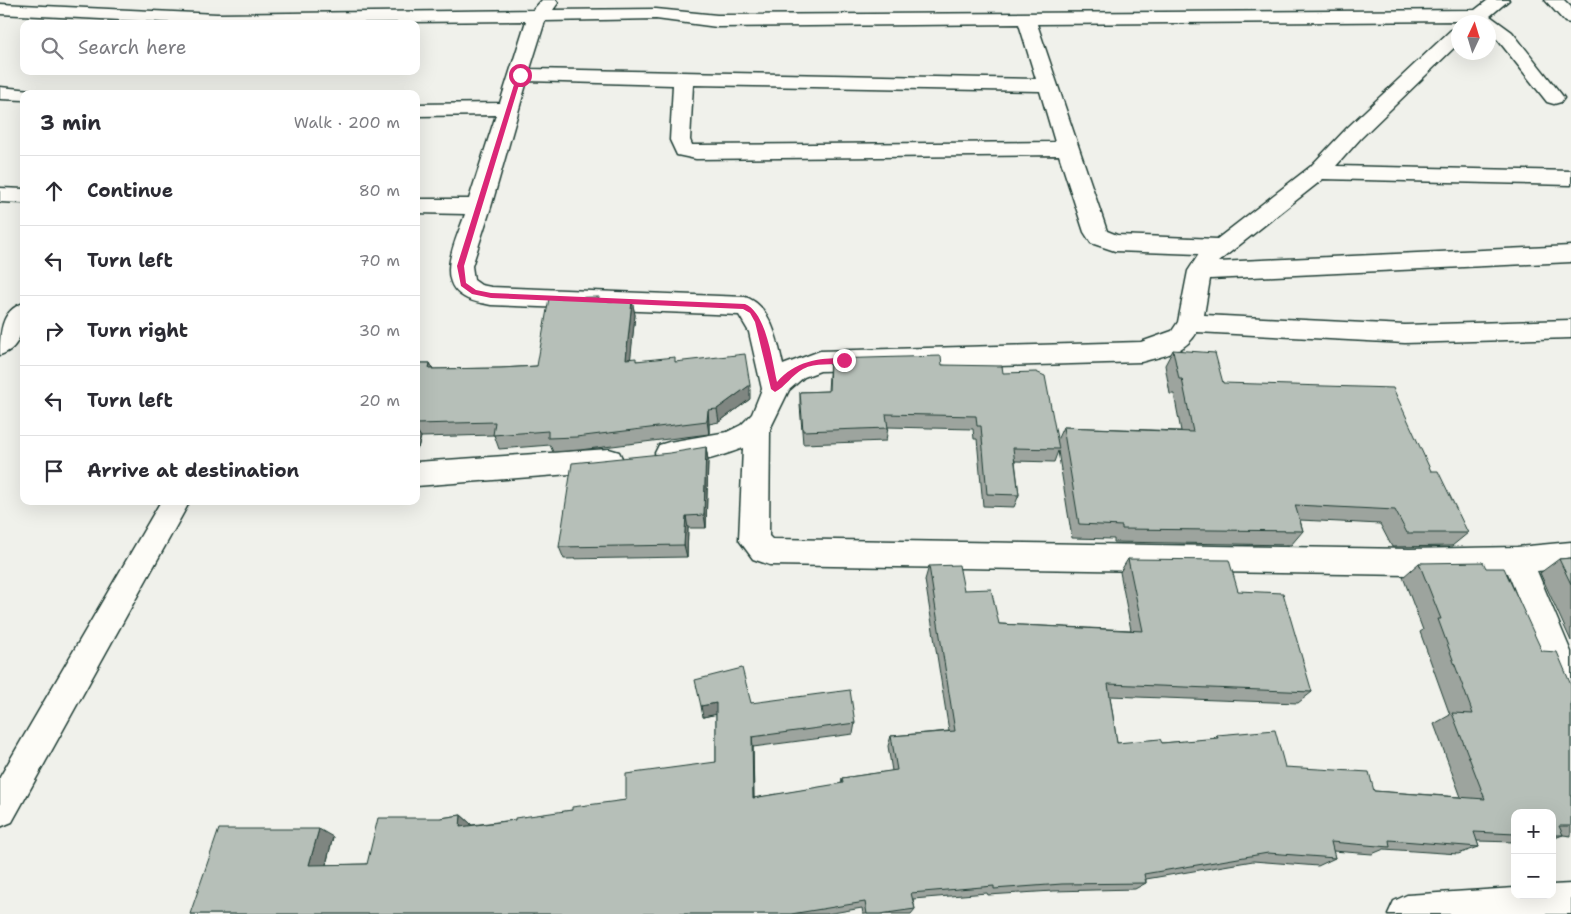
<!DOCTYPE html>
<meta charset="utf-8">
<style>
:root{--surface:#fff;--page:#f7f7f7;--text:#2b2b33;--muted:#7c7c81;--line:#e1e1e2}
body{margin:0;font-family:"Shantell Sans",sans-serif;background:var(--page);color:var(--text)}
.controls{position:absolute;right:15px;bottom:15px;display:grid;overflow:hidden;border-radius:10px;box-shadow:0 5px 20px #0002}
.controls button{width:45px;height:45px;display:grid;place-items:center;padding:0;border:0;border-bottom:1px solid var(--line);background:var(--surface);color:var(--text);font:25px sans-serif}
.compass{position:absolute;left:1451px;top:15px;width:45px;height:45px;border-radius:50%;background:var(--surface);box-shadow:0 5px 20px #0002;rotate:4deg}
.stop{position:absolute;width:15px;height:15px;margin:-11px;border:4px solid #db2777;border-radius:50%;background:#fff}
.stop.end{background:#db2777;border-color:#fff;box-shadow:0 1px 5px #0008}
.list{margin:0;padding:0;list-style:none}
h2{display:flex;justify-content:space-between;align-items:center;height:65px;margin:0;padding:0 20px;font-size:21px}
h2 small{font-size:16px;font-weight:400;color:var(--muted)}
.list li{display:grid;grid-template-columns:32px 1fr auto;gap:15px;align-items:center;box-sizing:border-box;height:70px;padding:0 20px;border-top:1px solid var(--line)}
.list b{display:block;font-size:19px;white-space:nowrap}
.list em{font-size:16px;font-style:normal;color:var(--muted)}
.icon{flex:none;width:28px;height:28px;fill:none;stroke:currentColor;stroke-width:2;stroke-linecap:round;stroke-linejoin:round}
.map{position:relative;flex:none;width:1571px;height:914px;overflow:hidden}
.search{position:absolute;background:var(--surface);box-shadow:0 5px 20px #0002;left:20px;top:20px;width:400px;height:55px;display:flex;align-items:center;gap:12px;box-sizing:border-box;padding:0 18px;border-radius:10px;color:var(--muted);font-size:19px}
.panel{position:absolute;background:var(--surface);box-shadow:0 5px 20px #0002;left:20px;top:90px;width:400px;height:415px;border-radius:10px}
.map>svg:first-child{display:block}
.lines{fill:none;stroke-linecap:round;stroke-linejoin:round}
.minor-casing{stroke:#1f3d34;stroke-width:3}
.tertiary-casing{stroke:#1f3d34;stroke-width:3}
.minor{fill:#fdfcf7;fill-rule:evenodd}
.tertiary{fill:#fdfcf7;fill-rule:evenodd}
.wall{fill:#9da49e;stroke:#1f3d34}
.shaded-wall{fill:#7f8681;stroke:#1f3d34}
.building{fill:#b6bfb8;stroke:#1f3d34}
.route{fill:#db2777}
</style>
<div class="map">
<svg width="1571" height="914" viewBox="0 0 1571 914">
<rect width="100%" height="100%" fill="#f0f1eb"/>
<filter id="ink" filterUnits="userSpaceOnUse"><feTurbulence type="fractalNoise" baseFrequency=".02" numOctaves="2"/><feDisplacementMap in="SourceGraphic" scale="10" xChannelSelector="R" yChannelSelector="G"/><feConvolveMatrix kernelMatrix="1 2 1 2 8 2 1 2 1" color-interpolation-filters="sRGB"/></filter>
<g filter="url(#ink)">
<g class="lines">
<g class="minor-casing">
<path id="minor" d="M542,0H556L558,3L553,10L656,9L717,15L1475,10L1488,0H1509L1490,16L1512,32L1561,94L1564,98L1561,102L1554,104L1547,102L1498,40L1488,32V22H1461L1462,21L1037,24L1107,231L1117,235L1217,239L1310,167L1347,128L1451,30L1458,29V44L1361,138L1336,166L1571,171V185L1323,179L1218,262L1571,246V262L1210,279L1204,315L1405,325L1571,320V338L1405,343L1197,332C1185,353 1163,356 1141,362L820,371L804,377L789,390L770,429L769,536L772,539L1410,549L1517,547L1571,542V568L1537,571L1571,652V706L1560,701L1508,573L1410,575L770,565L753,559L739,540L743,448C719,457 684,469 659,461L655,453L659,445L669,442L727,432L741,425L752,414L762,389L749,332L739,315L491,305C482,303 472,302 464,297C434,280 457,239 465,214L416,213V199H469L496,115L416,116V104L500,103L526,21L201,24L0,14V4L217,14L533,10ZM656,19L717,27L1019,24L1036,79L530,69L545,21ZM527,81L673,85L670,140L677,155L696,159L1059,155L1084,232L1091,243L1115,251L1199,254L1188,271L1178,322L1172,331L1141,342L820,351L783,365C778,342 771,305 745,297L491,287L481,285L474,280L472,266L491,207ZM693,85L1040,91L1055,142L696,145H692L690,140Z
M1545,0H1564L1571,7V23L1565,22Z
M0,87L31,90L34,94H24V100L0,99Z
M0,188L24,189V203L0,202Z
M24,303C24,324 23,348 0,355C0,335 0,310 24,303Z
M609,449L619,452L623,460L619,468L609,471L416,486V462Z
M161,501H190L12,822L0,827V777Z"/>
</g>
<g class="tertiary-casing">
<path id="tertiary" d="M1571,884V914H1388L1394,901L1407,895L1515,888V895H1552V885Z"/>
</g>
<use href="#minor" class="minor"/>
<use href="#tertiary" class="tertiary"/>
</g>
<path class="wall" d="M600,301H632L635,315L630,359L637,361L676,362L750,399L719,422L709,424V434L580,450L553,452L550,445L499,449L494,435L421,437L418,448H416V363H430L433,369L501,368L537,366Z
M1173,350L1223,383L1431,471L1468,533L1452,546L1392,547L1380,524L1300,520L1303,531L1291,545L1114,542V539L1072,538L1058,451L1054,462L1015,461L1019,495L1014,507L983,506L977,439H974L973,429L888,427L886,441L803,444L800,405V392L828,391L830,359L942,365L1003,373L1057,440L1063,427L1181,431L1174,394H1170L1165,365Z
M706,447L708,460L706,528H688L687,557L564,559L559,547Z
M1571,558V641L1540,573L1559,559Z
M1128,559L1238,591L1312,692L1298,703L1110,696L1117,743H1162L1213,739L1217,735L1285,767L1374,791L1461,797L1434,724L1450,715L1420,632L1423,630L1403,577L1419,563L1486,568L1542,651L1571,685V836L1563,835L1552,839V813H1515V842L1477,841L1479,847L1458,854L1384,849L1372,854L1333,851L1335,858L1318,866L1253,861L1146,879V883L1135,889L1053,891L988,895L987,893L913,899L915,909L911,914H863L862,908L827,914H190L333,837L326,865L367,864L441,818L461,815L471,824V825L515,820L572,810L626,800L716,762V714L703,717L751,703L855,723L853,734L753,747L754,798L841,784L842,778L892,771L888,746L891,736L949,731L925,580L929,566L964,590L999,624L1131,630L1120,572Z"/>
<path class="shaded-wall" d="M632,301L635,315L629,374L626,359Z
M430,363L437,377L429,369Z
M750,385V399L719,422L717,409Z
M708,410L709,424V434L707,421Z
M416,429L421,437L418,448L416,445Z
M706,447L708,460L706,528L704,515Z
M686,516L688,528L687,557L684,545Z
M716,703L718,714L703,717L701,706Z
M752,737L753,747L754,807L753,798Z
M461,815L471,824L470,835L460,827Z
M319,829L333,837L324,872L309,865Z"/>
<path class="building" d="M599,297L598,301H632L626,359L636,358V361L675,357V362L745,354L750,385L717,409L708,410L707,421L576,437L548,438V431L493,435L495,422L416,424V363H430L429,369L501,368L537,366L549,298Z
M1173,350L1215,353L1223,383L1393,388L1431,471H1438L1468,533H1407L1395,510L1295,505L1303,531L1122,529V526L1079,524L1063,427L1193,432L1182,379H1179Z
M941,356L942,365L1002,366L1003,373L1036,372L1045,376L1059,449L1013,448L1019,495L987,494L981,426H977L976,416L886,414L888,428L803,431L800,392L829,391L830,359Z
M706,447L704,515L686,516L684,545L559,547L572,463L670,453Z
M1571,558V584L1559,559Z
M1128,559L1229,560L1238,591L1283,593L1312,692L1108,684L1117,743L1160,739L1162,743L1218,738L1217,735L1275,730L1285,767L1369,772L1374,791L1485,799L1452,713L1473,714L1438,619H1441L1419,563L1483,562L1486,568H1504L1542,651L1557,652L1571,685V826H1559L1563,835H1552V813H1515V834L1474,832L1479,847L1389,840L1390,847L1331,842L1335,858L1268,853L1144,874L1146,883L1062,884L994,889V886L911,893L915,909L880,914H867L865,902L791,914H190L219,829H319L309,865L367,864L378,818H441L461,815L460,827L515,820V818L572,810V807L626,800V774L716,762V703L701,706L695,680L742,668L751,703L850,690L855,723L752,737L753,798L843,783L842,778L897,770L891,736L955,731L929,566L959,565L964,590L991,589L999,624L1143,631Z"/>
</g>
<path class="route" d="M520,73L522,75L464,266L466,283L476,290L491,293L745,304C766,312 772,360 777,382C795,361 818,358 844,358H847V362C832,366 816,362 803,369C792,375 785,387 775,392L771,389L755,322L750,313L743,309L491,298L472,294L461,286L457,266L517,75Z"/>
</svg>
<div class="controls">
<button>+</button>
<button>−</button>
</div>
<svg class="compass" viewBox="-18 -18 36 36"><path d="M0-13l5 13h-10z" fill="#e53935"/><path d="M0 13l5-13h-10z" fill="#7c7c81"/></svg>
<div class="stop" style="left:520px;top:75px"></div>
<div class="stop end" style="left:844px;top:360px"></div>
<div class="search"><svg class="icon" aria-label="search" viewBox="0 0 24 24"><circle cx="10" cy="10" r="6"/><path d="M15 15l6 6"/></svg>Search here</div>
<section class="panel">
<h2>3 min<small>Walk · 200 m</small></h2>
<ul class="list">
<li><svg class="icon" aria-label="ahead" viewBox="0 0 24 24"><path d="M12 20V5M6 11l6-6 6 6"/></svg><div><b>Continue</b></div><em>80 m</em></li>
<li><svg class="icon" aria-label="left" viewBox="0 0 24 24"><path d="M17 20v-9H6M10 6l-5 5 5 5"/></svg><div><b>Turn left</b></div><em>70 m</em></li>
<li><svg class="icon" aria-label="right" viewBox="0 0 24 24"><path d="M7 20v-9h11M14 6l5 5-5 5"/></svg><div><b>Turn right</b></div><em>30 m</em></li>
<li><svg class="icon" aria-label="left" viewBox="0 0 24 24"><path d="M17 20v-9H6M10 6l-5 5 5 5"/></svg><div><b>Turn left</b></div><em>20 m</em></li>
<li><svg class="icon" aria-label="arrive" viewBox="0 0 24 24"><path d="M6 21V4h12l-3 4 3 4H6"/></svg><div><b>Arrive at destination</b></div></li>
</ul>
</section>
</div>
